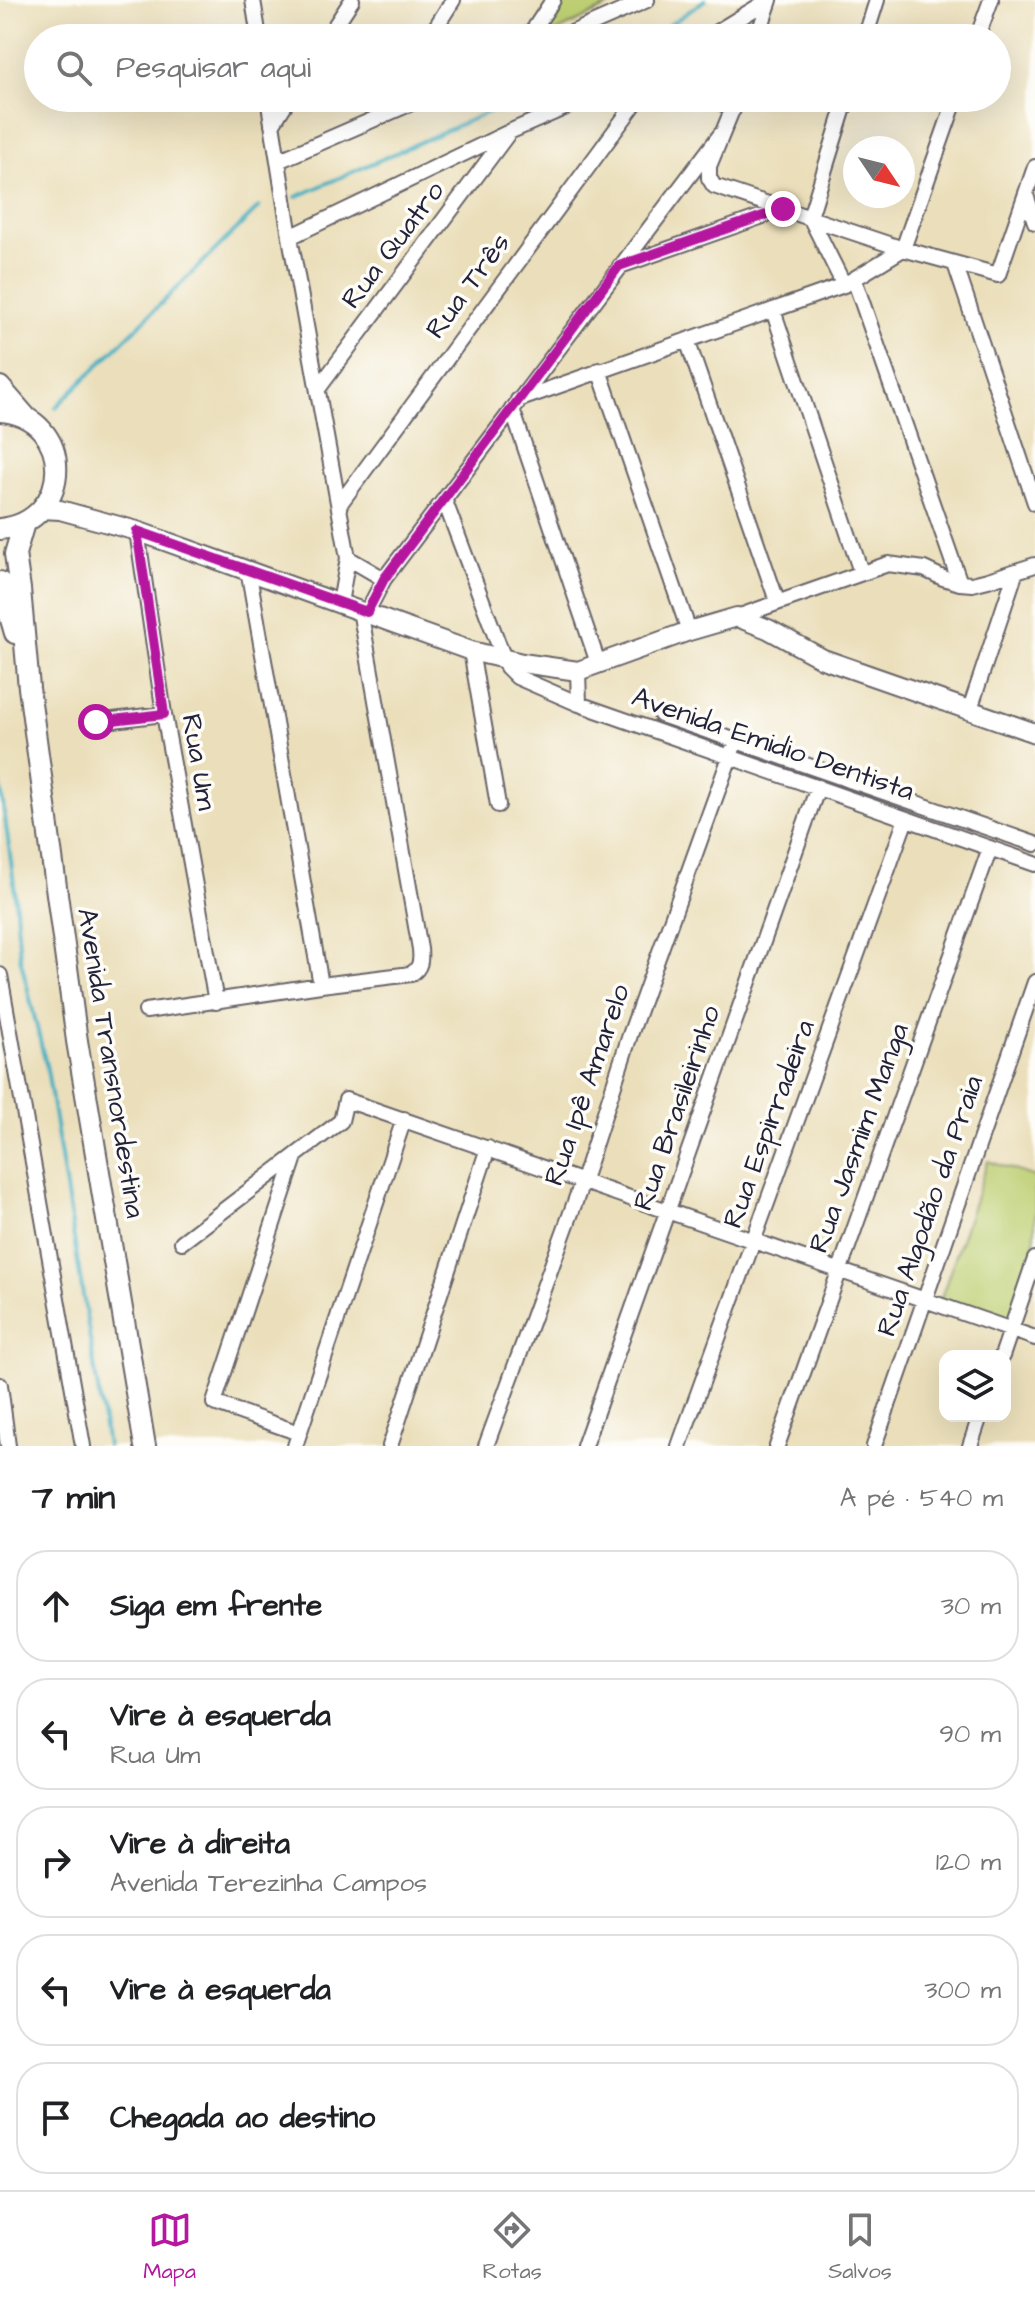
<!DOCTYPE html>
<html lang="pt">
<meta charset="utf-8">
<style>
:root{--surface:#fff;--page:#f6f6f6;--text:#202124;--muted:#757577;--line:#e0e0e0;--accent:#b5179e}
body{margin:0;font-family:"Architects Daughter",sans-serif;background:var(--page);color:var(--text)}
.controls{position:absolute;right:24px;bottom:24px;display:grid;overflow:hidden;border-radius:16px;box-shadow:0 8px 32px #0002}
.controls button{width:72px;height:72px;display:grid;place-items:center;padding:0;border:0;border-bottom:2px solid var(--line);background:var(--surface);color:var(--text);font:40px sans-serif}
.compass{position:absolute;left:843px;top:136px;width:72px;height:72px;border-radius:50%;background:var(--surface);box-shadow:0 8px 32px #0002;rotate:125deg}
.stop{position:absolute;width:24px;height:24px;margin:-18px;border:6px solid #b5179e;border-radius:50%;background:#fff}
.stop.end{background:#b5179e;border-color:#fff;box-shadow:0 2px 8px #0008}
.list{margin:0;padding:0;list-style:none}
h2{display:flex;justify-content:space-between;align-items:center;height:104px;margin:0;padding:0 32px;font-size:34px}
h2 small{font-size:26px;font-weight:400;color:var(--muted)}
.list li{display:grid;grid-template-columns:52px 1fr auto;gap:24px;align-items:center;box-sizing:border-box;height:112px;margin:0 16px 16px;padding:0 16px;border:2px solid var(--line);border-radius:32px}
.list b{display:block;font-size:30px;white-space:nowrap}
.list p{margin:0;font-size:26px;white-space:nowrap;color:var(--muted)}
.list em{font-size:26px;font-style:normal;color:var(--muted)}
.icon{flex:none;width:44px;height:44px;fill:none;stroke:currentColor;stroke-width:2;stroke-linecap:round;stroke-linejoin:round}
.map{position:relative;flex:none;width:1035px;height:1446px;overflow:hidden}
.search{position:absolute;background:var(--surface);box-shadow:0 8px 32px #0002;left:24px;right:24px;top:24px;height:88px;display:flex;align-items:center;gap:20px;box-sizing:border-box;padding:0 28px;border-radius:44px;color:var(--muted);font-size:30px}
.sheet{height:744px;background:var(--surface)}
nav{display:flex;justify-content:space-around;align-items:center;box-sizing:border-box;height:112px;border-top:2px solid var(--line);background:var(--surface);font-size:22px;color:var(--muted)}
nav a{display:grid;justify-items:center;gap:4px}
nav .on{color:var(--accent)}
.map>svg:first-child{display:block}
.green{fill:#bdcf72;stroke:#707856;stroke-width:2}
.lines{fill:none;stroke-linecap:round;stroke-linejoin:round}
.stream{stroke:#43afc1;stroke-width:4}
.street-casing{stroke:#686468;stroke-width:18}
.secondary-casing{stroke:#686468;stroke-width:22}
.primary-casing{stroke:#686468;stroke-width:24}
.street{stroke:#fff;stroke-width:14}
.secondary{stroke:#fff;stroke-width:18}
.primary{stroke:#fff;stroke-width:20}
.route{stroke:#b5179e;stroke-width:10}
.labels{text-anchor:middle;dominant-baseline:central;stroke-width:7;stroke-linejoin:round;paint-order:stroke}
.street-label{font-size:28px;fill:#22223b;stroke:#fdfcf7}
</style>
<div class="map">
<svg width="1035" height="1446" viewBox="0 0 1035 1446">
<rect width="100%" height="100%" fill="#fdfcf7"/>
<filter id="ink" filterUnits="userSpaceOnUse"><feTurbulence type="fractalNoise" baseFrequency=".0125" numOctaves="2"/><feDisplacementMap in="SourceGraphic" scale="16" xChannelSelector="R" yChannelSelector="G"/><feConvolveMatrix kernelMatrix="1 2 1 2 8 2 1 2 1" color-interpolation-filters="sRGB"/></filter>
<filter id="wash" filterUnits="userSpaceOnUse"><feTurbulence type="fractalNoise" baseFrequency=".006" numOctaves="4" result="noise"/><feDisplacementMap in="SourceGraphic" scale="32" xChannelSelector="R" yChannelSelector="G"/><feGaussianBlur stdDeviation="1.8" result="paint"/><feColorMatrix in="noise" values="0 0 0 0 0 0 0 0 0 0 0 0 0 0 0 0 0 1.4 0 .05"/><feComposite in="paint" operator="in"/></filter>
<g filter="url(#wash)">
<rect width="100%" height="100%" fill="#ebdfbb"/>
<path class="green" d="M566,0H621L544,38Z
M988,1161L1035,1177V1253L1010,1325L940,1301Z"/>
<g class="lines">
<path class="stream" d="M651,38L705,0
M296,197L520,98
M56,407L259,207
M0,782L14,884L20,957L47,1069L107,1446"/>
</g>
</g>
<g filter="url(#ink)">
<g class="lines">
<g class="street-casing">
<path id="street" d="M253,0L259,38
M327,38L352,0
M429,38L453,0
M528,38L553,0
M560,38L647,0
M707,38L769,0
M757,38L770,0
M865,38L877,0
M977,38L991,0
M268,98L290,237L348,558L340,603
M714,98L733,110
M737,98L709,166V178L714,186L903,249L998,275L1035,167
M272,125L289,98
M278,161L423,98
M1026,195L1035,222
M290,237L509,132L587,98
M955,264L1035,503
M620,266L783,209
M854,279L960,583
M844,285L810,217L847,98
M773,310L861,572
M687,340L777,601
M599,370L689,631
M318,389L507,135
M518,400L844,285L903,249L956,98
M512,409L598,663
M444,499L507,667L517,677L579,704L1035,864
M339,505L639,98
M137,531L164,714L216,1002
M348,558L384,579
M248,569L321,985
M367,612L384,579L721,134
M737,617L888,564L924,569L943,578L960,583L972,584L988,580L1035,565
M471,651L498,805
M578,671L579,704
M970,709L1016,571
M661,715L1035,844
M96,722L164,714
M0,975L83,1446
M146,1011L321,985L411,974C421,968 421,960 420,949L360,610
M295,1157L214,1403L299,1433
M182,1242L341,1121L346,1100L1035,1338
M1002,1356L1035,1259
M0,1385L8,1446
M295,1446L404,1119
M390,1446L488,1148
M486,1446L583,1180L630,1035L736,740
M584,1446L818,787
M679,1446L906,819
M777,1446L990,848
M874,1446L1035,982
M970,1446L980,1416"/>
</g>
<g class="secondary-casing">
<path id="secondary" d="M42,509L60,510L137,531L471,651L522,663L578,671L689,631L737,617L768,629L823,659L1035,733"/>
</g>
<g class="primary-casing">
<path id="primary" d="M0,387L26,417
M0,411C75,416 75,522 0,529
M24,523L15,554L20,589L29,688L77,1041L145,1446
M0,582L15,633"/>
</g>
<use href="#street" class="street"/>
<use href="#secondary" class="secondary"/>
<use href="#primary" class="primary"/>
</g>
</g>
<g class="lines" filter="url(#ink)">
<path class="route" d="M96,722L164,714L137,531L367,612L384,579L619,266L783,209"/>
</g>
<g class="labels">
<g class="street-label">
<text transform="translate(393 245) rotate(-53)">Rua Quatro</text>
<text transform="translate(468 286) rotate(-54)">Rua Três</text>
<text transform="translate(773 744) rotate(19)">Avenida Emidio Dentista</text>
<text transform="translate(199 762) rotate(80)">Rua Um</text>
<text transform="translate(111 1063) rotate(81)">Avenida Transnordestina</text>
<text transform="translate(587 1085) rotate(-71)">Rua Ipê Amarelo</text>
<text transform="translate(677 1108) rotate(-71)">Rua Brasileirinho</text>
<text transform="translate(769 1124) rotate(-70)">Rua Espirradeira</text>
<text transform="translate(859 1138) rotate(-70)">Rua Jasmim Manga</text>
<text transform="translate(930 1206) rotate(-71)">Rua Algodão da Praia</text>
</g>
</g>
</svg>
<div class="controls">
<button><svg class="icon" aria-label="layers" viewBox="0 0 24 24"><path d="M12 4l9 5-9 5-9-5zM3 14l9 5 9-5"/></svg></button>
</div>
<svg class="compass" viewBox="-18 -18 36 36"><path d="M0-13l5 13h-10z" fill="#e53935"/><path d="M0 13l5-13h-10z" fill="#757577"/></svg>
<div class="stop" style="left:96px;top:722px"></div>
<div class="stop end" style="left:783px;top:209px"></div>
<div class="search"><svg class="icon" aria-label="search" viewBox="0 0 24 24"><circle cx="10" cy="10" r="6"/><path d="M15 15l6 6"/></svg>Pesquisar aqui</div>
</div>
<section class="sheet">
<h2>7 min<small>A pé · 540 m</small></h2>
<ul class="list">
<li><svg class="icon" aria-label="ahead" viewBox="0 0 24 24"><path d="M12 20V5M6 11l6-6 6 6"/></svg><div><b>Siga em frente</b></div><em>30 m</em></li>
<li><svg class="icon" aria-label="left" viewBox="0 0 24 24"><path d="M17 20v-9H6M10 6l-5 5 5 5"/></svg><div><b>Vire à esquerda</b><p>Rua Um</p></div><em>90 m</em></li>
<li><svg class="icon" aria-label="right" viewBox="0 0 24 24"><path d="M7 20v-9h11M14 6l5 5-5 5"/></svg><div><b>Vire à direita</b><p>Avenida Terezinha Campos</p></div><em>120 m</em></li>
<li><svg class="icon" aria-label="left" viewBox="0 0 24 24"><path d="M17 20v-9H6M10 6l-5 5 5 5"/></svg><div><b>Vire à esquerda</b></div><em>300 m</em></li>
<li><svg class="icon" aria-label="arrive" viewBox="0 0 24 24"><path d="M6 21V4h12l-3 4 3 4H6"/></svg><div><b>Chegada ao destino</b></div></li>
</ul>
</section>
<nav>
<a class="on"><svg class="icon" aria-label="map" viewBox="0 0 24 24"><path d="M3 6l6-2 6 2 6-2v14l-6 2-6-2-6 2zM9 4v14M15 6v14"/></svg>Mapa</a>
<a><svg class="icon" aria-label="directions" viewBox="0 0 24 24"><path d="M12 3l9 9-9 9-9-9zM9 14v-3h6M13 9l2 2-2 2"/></svg>Rotas</a>
<a><svg class="icon" aria-label="saved" viewBox="0 0 24 24"><path d="M7 4h10v16l-5-4-5 4z"/></svg>Salvos</a>
</nav>
